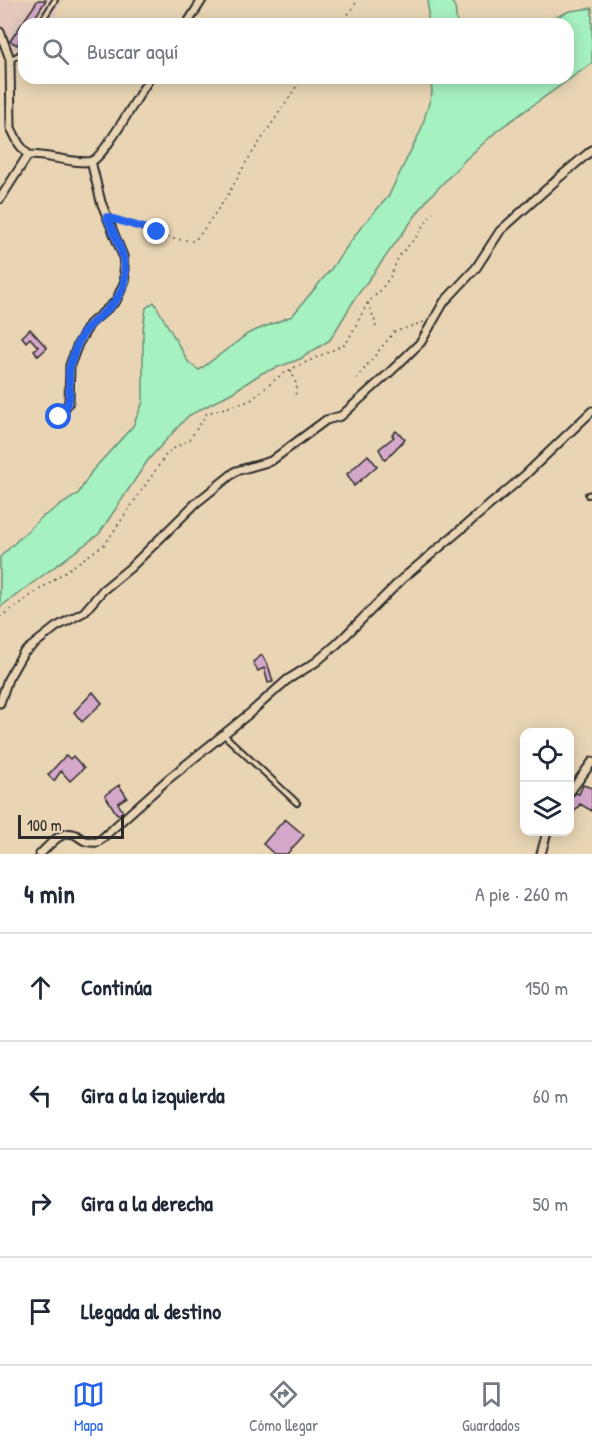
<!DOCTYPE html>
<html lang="es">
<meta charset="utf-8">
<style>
:root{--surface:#fff;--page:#f2f2f3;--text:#1f2937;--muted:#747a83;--line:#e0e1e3;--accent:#2563eb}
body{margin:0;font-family:"Patrick Hand",sans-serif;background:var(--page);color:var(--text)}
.controls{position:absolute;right:18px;bottom:18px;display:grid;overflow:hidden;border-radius:12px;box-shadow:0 3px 15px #0003}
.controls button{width:54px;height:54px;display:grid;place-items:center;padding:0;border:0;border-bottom:2px solid var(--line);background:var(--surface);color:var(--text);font:30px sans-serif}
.scale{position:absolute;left:18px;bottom:15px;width:106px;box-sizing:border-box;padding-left:6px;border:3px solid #2b2b2b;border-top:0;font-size:16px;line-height:21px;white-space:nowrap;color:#2b2b2b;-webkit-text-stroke:4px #e9d5b4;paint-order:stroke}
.stop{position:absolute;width:18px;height:18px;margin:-14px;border:4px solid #2563eb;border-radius:50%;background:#fff}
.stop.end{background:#2563eb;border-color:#fff;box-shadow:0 2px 6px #0008}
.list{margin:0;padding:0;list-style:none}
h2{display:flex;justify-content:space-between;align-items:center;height:78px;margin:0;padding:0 24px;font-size:26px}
h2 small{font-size:20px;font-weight:400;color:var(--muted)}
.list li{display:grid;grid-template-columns:39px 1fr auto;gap:18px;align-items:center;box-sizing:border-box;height:108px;padding:0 24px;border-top:2px solid var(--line)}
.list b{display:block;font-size:22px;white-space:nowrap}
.list em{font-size:20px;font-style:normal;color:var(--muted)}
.icon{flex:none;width:33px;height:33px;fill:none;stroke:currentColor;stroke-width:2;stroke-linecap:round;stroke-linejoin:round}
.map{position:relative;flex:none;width:592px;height:854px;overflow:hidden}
.search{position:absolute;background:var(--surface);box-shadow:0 3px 15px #0003;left:18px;right:18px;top:18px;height:66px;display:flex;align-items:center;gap:15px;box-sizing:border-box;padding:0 21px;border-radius:18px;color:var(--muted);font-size:22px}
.sheet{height:510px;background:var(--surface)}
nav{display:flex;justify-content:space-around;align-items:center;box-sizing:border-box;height:84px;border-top:2px solid var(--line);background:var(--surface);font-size:16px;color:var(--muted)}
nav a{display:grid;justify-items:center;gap:3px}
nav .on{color:var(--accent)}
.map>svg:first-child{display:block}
.built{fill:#e3c8bb}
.green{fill:#a6f1c0;stroke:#688e76;stroke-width:1.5}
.building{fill:#d5a8cb;stroke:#2b2b2b;stroke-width:1.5}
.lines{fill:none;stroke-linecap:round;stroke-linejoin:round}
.service-casing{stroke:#2b2b2b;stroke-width:8}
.minor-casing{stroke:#2b2b2b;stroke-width:11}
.path{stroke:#2b2b2b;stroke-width:1.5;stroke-dasharray:1.5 4.5;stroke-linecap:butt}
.service{stroke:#e9d5b4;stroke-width:4}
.minor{stroke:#e9d5b4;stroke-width:7}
.route{stroke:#2563eb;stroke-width:8}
</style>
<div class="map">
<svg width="592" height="854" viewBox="0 0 592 854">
<rect width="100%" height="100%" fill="#e9d5b4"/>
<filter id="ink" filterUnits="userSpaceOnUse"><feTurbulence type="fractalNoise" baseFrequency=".0167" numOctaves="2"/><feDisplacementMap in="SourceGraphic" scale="12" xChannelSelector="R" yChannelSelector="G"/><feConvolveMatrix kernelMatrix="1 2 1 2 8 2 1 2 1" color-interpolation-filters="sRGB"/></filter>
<g filter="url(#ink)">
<path class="built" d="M0,0H64L49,24H24V56L0,40Z"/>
<path class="green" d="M428,0H450L455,7L457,24H428Z
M592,8V63L498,130L465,160L427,200L356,297L330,340L300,359L262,373L233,392L188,416L148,460L99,534L0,607V557L42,517L78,494L92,471L133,426L143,402V329L146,308L154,302L189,363L199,370L249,333L292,316L331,269L361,227L388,197L421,130L432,93L431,78H568V24H539L570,11Z"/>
<path class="building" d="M38,0H46L31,24H24V34L17,45L10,41Z
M30,329L47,348L38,356L34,350L38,347L30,338L26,342L22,337Z
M396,431L405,439L385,460L379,449L394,437L392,435Z
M368,455L377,466L354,486L347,474Z
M262,655L269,668L273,682L268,683L264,668L258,671L253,662Z
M93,692L102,703L82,722L74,712Z
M66,755L70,759L73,756L84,768L70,781L61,771L54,781L48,775Z
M119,785L127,797L118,803L123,812L120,815L116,813L105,795Z
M583,785L592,788V811L580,804L570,818V798L576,793L579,794Z
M285,819L304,835L287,854H274L263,844Z"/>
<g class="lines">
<g class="service-casing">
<path id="service" d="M40,24L55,0
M11,59L19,55L24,49
M588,495L592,494
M223,734L297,803"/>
</g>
<g class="minor-casing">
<path id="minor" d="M187,24L202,0
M0,32L10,59L11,128L19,144L28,155
M0,199L28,155C46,154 78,165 92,161C105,156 139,93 150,78
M59,417L69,402L70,365L78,344L90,324L116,301L125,281L123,256L101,202L91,161
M0,703L8,679L23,653L56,627L84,612L103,590L131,567L196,503L236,471L271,461L326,420L341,416L388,374L421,342L444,302L476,268L500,231L561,176L592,150
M570,792L592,762
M40,854C49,846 62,828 76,835C84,841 87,843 98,842L167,780L250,713L287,680L316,662L337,644L402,579L524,476L592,411
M541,854L547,832"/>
</g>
<path class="path" d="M341,24L358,0
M116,221L174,239L193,241L199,236L226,198L247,161L302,78
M368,303L376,324L375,331
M291,370L297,386L295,396
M356,379L394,332L424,322
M0,617L105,544L168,452L190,439L207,413L250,401L277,378L291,369L346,344L368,302L380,291L390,277L399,256L416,237L433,212"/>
<use href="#service" class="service"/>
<use href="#minor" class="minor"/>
</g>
</g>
<g class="lines" filter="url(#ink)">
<path class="route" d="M59,417C73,402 69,393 69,374C69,364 74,353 78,343C89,317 119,310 124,282C129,259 115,238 107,217L157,232"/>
</g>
</svg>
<div class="controls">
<button><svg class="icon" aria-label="locate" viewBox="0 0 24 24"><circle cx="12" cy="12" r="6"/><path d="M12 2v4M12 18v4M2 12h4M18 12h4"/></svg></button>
<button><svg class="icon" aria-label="layers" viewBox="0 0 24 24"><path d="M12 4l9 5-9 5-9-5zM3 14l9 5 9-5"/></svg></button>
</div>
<div class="scale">100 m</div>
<div class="stop" style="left:59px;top:417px"></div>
<div class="stop end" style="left:157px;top:232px"></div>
<div class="search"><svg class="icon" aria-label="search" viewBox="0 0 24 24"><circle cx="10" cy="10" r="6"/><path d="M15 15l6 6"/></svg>Buscar aquí</div>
</div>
<section class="sheet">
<h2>4 min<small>A pie · 260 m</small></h2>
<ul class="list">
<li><svg class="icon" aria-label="ahead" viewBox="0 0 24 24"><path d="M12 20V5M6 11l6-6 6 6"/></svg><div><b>Continúa</b></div><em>150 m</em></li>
<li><svg class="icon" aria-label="left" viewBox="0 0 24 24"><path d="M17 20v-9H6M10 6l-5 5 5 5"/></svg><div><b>Gira a la izquierda</b></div><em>60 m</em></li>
<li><svg class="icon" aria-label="right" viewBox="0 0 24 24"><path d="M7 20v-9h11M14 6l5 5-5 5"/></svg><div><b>Gira a la derecha</b></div><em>50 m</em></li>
<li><svg class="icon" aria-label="arrive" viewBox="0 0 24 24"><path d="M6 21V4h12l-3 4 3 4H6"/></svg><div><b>Llegada al destino</b></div></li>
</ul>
</section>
<nav>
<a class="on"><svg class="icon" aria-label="map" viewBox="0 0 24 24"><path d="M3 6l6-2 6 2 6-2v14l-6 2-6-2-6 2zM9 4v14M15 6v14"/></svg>Mapa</a>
<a><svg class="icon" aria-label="directions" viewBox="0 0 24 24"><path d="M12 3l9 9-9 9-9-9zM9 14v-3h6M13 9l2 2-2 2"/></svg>Cómo llegar</a>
<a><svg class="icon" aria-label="saved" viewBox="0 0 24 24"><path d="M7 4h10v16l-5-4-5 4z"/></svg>Guardados</a>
</nav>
